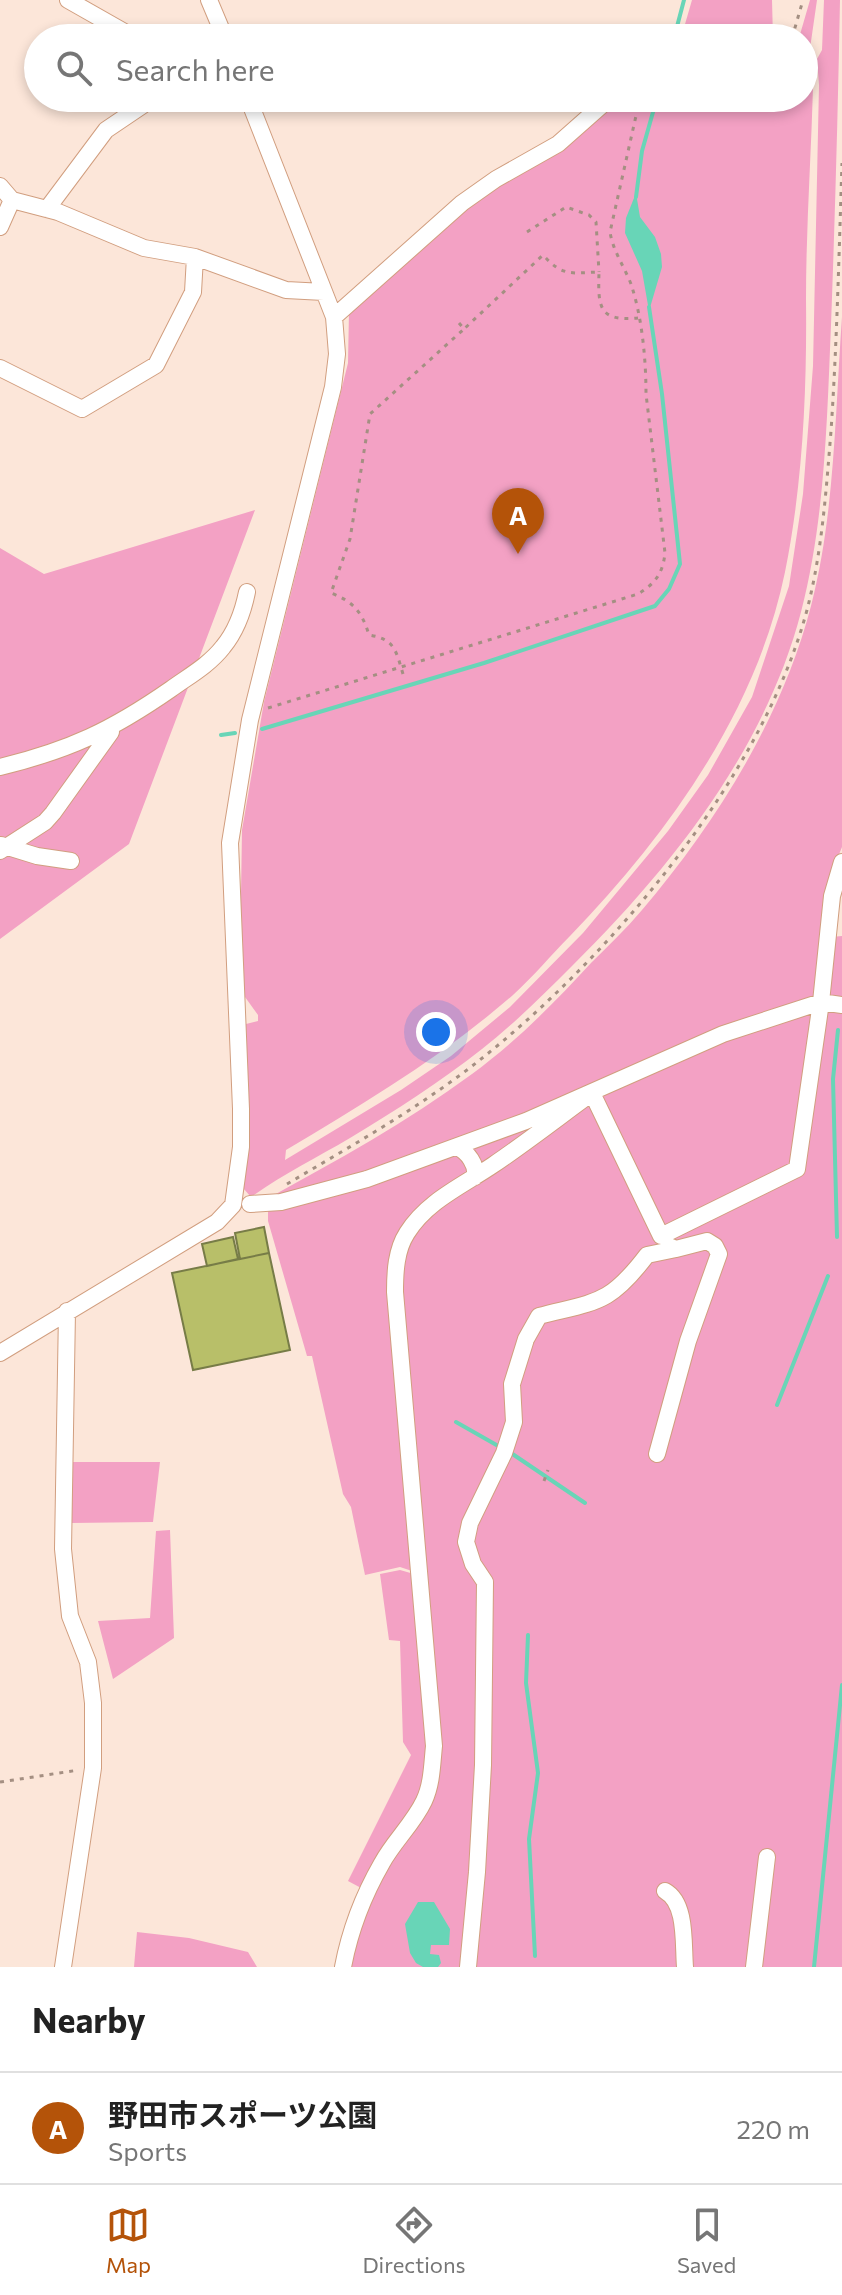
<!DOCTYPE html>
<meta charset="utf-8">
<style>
:root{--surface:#fff;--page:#f6f6f6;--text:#222;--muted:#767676;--line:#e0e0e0;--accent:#b45309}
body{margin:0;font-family:Commissioner,"Noto Sans JP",sans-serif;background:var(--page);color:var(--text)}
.you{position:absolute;left:436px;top:1032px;width:28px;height:28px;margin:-20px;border:6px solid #fff;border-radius:50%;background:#1a73e8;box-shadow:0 0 0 12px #1a73e833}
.badge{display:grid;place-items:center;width:52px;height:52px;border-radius:50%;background:var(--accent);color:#fff;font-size:26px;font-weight:700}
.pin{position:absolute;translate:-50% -66px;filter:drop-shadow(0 2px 4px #0008)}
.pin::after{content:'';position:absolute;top:42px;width:28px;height:24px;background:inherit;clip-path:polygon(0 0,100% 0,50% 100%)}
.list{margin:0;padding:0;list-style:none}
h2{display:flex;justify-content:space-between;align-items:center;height:104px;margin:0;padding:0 32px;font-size:34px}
h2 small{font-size:26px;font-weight:400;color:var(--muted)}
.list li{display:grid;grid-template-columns:52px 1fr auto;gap:24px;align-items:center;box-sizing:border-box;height:112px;padding:0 32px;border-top:2px solid var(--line)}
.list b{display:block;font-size:30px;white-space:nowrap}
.list p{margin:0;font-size:26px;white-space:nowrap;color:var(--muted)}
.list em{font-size:26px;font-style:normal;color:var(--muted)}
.icon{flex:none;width:44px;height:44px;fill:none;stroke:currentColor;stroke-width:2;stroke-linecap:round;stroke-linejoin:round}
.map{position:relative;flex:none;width:842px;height:1967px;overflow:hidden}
.search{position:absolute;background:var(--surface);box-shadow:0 4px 12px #0003;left:24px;right:24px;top:24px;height:88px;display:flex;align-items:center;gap:20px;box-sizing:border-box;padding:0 28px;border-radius:44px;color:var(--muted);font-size:30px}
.sheet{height:216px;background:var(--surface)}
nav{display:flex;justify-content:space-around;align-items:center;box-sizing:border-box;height:112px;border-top:2px solid var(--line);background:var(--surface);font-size:22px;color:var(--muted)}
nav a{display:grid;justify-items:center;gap:4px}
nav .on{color:var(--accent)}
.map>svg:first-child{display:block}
.green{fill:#f3a1c4}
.water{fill:#68d5b7}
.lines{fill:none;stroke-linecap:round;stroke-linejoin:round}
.stream{stroke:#68d5b7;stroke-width:4}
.building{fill:#b8bf69;stroke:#777c47;stroke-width:2}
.minor-casing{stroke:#d19e7f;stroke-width:18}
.path{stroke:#a48f82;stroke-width:3;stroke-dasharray:4 6;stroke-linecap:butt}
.minor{stroke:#fff;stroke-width:16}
</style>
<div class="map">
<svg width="842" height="1967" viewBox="0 0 842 1967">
<rect width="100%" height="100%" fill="#fce6d9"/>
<path class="green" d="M692,0H772L773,38H681Z
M810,0H817L807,69L813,88C811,158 806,229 806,299C807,389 803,483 785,572C756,713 668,834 570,936C551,955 533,977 513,995C443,1056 365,1103 286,1150L285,1160L401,1090L451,1056L510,1007L583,933L668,831L708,775L752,697L789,586L803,494L813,366L819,85L817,59L822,50L824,0H840C838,108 835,217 831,325C827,420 825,520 801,612C765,750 671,868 572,966C543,995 514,1024 482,1049C440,1082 395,1111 350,1138C316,1158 282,1175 251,1197L243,1188L249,1140L246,1024L258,1021V1015L245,997L240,959L242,830L264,702L348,363L349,311L464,207L617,98H804V38H799Z
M842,317V847L833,869L817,995L415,1159L265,1200C336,1161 407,1122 472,1074C516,1042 554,1003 591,963C608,946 626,929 642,910C716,823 782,718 811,606C835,513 835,413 842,317Z
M255,510L129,844L0,939V548L44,574Z
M842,936V1967H347L368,1899L436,1774L401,1261L420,1221L592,1102L658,1241L790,1178L831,937Z
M814,1009L796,1160L665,1229L597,1093L696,1049Z
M553,1113L482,1168L469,1148Z
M458,1153L471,1173L396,1244L415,1572L400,1567L365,1575L351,1507L343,1494L312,1356H307L268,1221V1207Z
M71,1462H160L153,1522L71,1523Z
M170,1530L174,1638L113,1679L98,1621L150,1618L156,1531Z
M400,1570L414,1574L429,1729L420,1798L363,1889L348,1881L411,1755L403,1742L400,1641L389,1640L380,1574Z
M137,1932L189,1938L248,1952L257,1967H134Z"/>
<path class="water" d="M636,193L640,217L655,237L661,254L662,267L649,311L642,271L625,233L626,218Z
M418,1902H434L450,1929L449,1945H431L430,1954L439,1955L441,1963L438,1967H423L416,1963L410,1953L405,1924Z"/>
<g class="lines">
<path class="stream" d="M674,38L684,0
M636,197L642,151L657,98
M262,729L484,663L655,606L669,589L680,564L662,394L649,307
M221,735L235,733
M837,1237L833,1079L838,1030
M777,1405L828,1276
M456,1422L500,1447
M511,1453L585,1503
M528,1635L526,1683L538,1773L529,1839L535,1956
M814,1967L842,1685"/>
</g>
<path class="building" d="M264,1227L269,1253L240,1259L235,1233Z
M233,1237L238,1259L207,1266L202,1244Z
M269,1253L290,1350L193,1370L172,1273Z"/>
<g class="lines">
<g class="minor-casing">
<path id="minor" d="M68,0L135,38
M209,0L225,38
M0,186L12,200L58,212L144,248L195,257L286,290L324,292
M47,209L106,130L143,105L146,98
M0,227L12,200
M334,317L462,203L496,179L558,144L610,98
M0,368L82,409L156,365L193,292L195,257
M0,767C70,750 112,730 171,689C189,676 209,665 223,647C237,630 243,612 247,592
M1,845L37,856L71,861
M0,851L45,822L53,813L111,732
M592,1093L661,1236L797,1169L821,1002L842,1005
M457,1147C468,1152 477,1165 475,1177
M250,1204L281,1202L367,1179L526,1121L723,1034L821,1002L832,896L842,862
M0,1353L217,1222L233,1205L241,1147V1109L230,843L250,720L333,387L337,354L334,317L248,98
M657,1454L688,1341L719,1254L715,1246L707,1241L676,1249L669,1246
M665,1891C687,1903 683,1944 685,1967
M63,1967L93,1768V1703L88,1662L70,1616L63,1549L67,1311
M343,1967C350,1930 363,1896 382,1863C394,1841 413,1824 424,1801C432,1784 432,1765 434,1746L395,1292C395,1272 396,1250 407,1233C427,1201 462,1186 493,1165C527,1142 559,1117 592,1093
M468,1967L477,1872L483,1765L485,1582L473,1564L466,1542L470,1523L504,1453L514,1422L512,1384L526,1339L539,1316C597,1301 609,1305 647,1255L676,1249
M754,1967L767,1857"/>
</g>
<path class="path" d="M792,38L803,0
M527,232L566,207L589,215L596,222L599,272
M459,323L464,329L543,255C563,277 571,273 599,272C598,306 598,322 638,318
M403,674C396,651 395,639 369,635C362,612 354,602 331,593L350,539L370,414L464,329
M268,708L638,594C655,584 663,573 665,553L646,394C646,359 642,317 631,284C624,266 613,251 610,232L640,98
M287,1184C351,1146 417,1109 476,1063C611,957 762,778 807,610C822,552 826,492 831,431C837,342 839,252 842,163
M544,1481L548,1470
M0,1782L79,1770"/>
<use href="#minor" class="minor"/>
</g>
</svg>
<div class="you"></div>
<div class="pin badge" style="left:518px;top:554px">A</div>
<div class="search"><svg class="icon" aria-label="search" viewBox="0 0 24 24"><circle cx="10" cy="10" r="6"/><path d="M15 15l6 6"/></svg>Search here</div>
</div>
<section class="sheet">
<h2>Nearby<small></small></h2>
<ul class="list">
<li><span class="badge">A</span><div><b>野田市スポーツ公園</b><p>Sports</p></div><em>220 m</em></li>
</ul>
</section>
<nav>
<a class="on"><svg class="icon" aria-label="map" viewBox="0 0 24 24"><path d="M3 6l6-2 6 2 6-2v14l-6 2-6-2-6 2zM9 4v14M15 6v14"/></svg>Map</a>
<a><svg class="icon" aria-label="directions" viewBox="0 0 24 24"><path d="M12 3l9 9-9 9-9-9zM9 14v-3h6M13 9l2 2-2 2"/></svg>Directions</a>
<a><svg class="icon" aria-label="saved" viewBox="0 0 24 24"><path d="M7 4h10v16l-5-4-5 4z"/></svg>Saved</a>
</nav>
